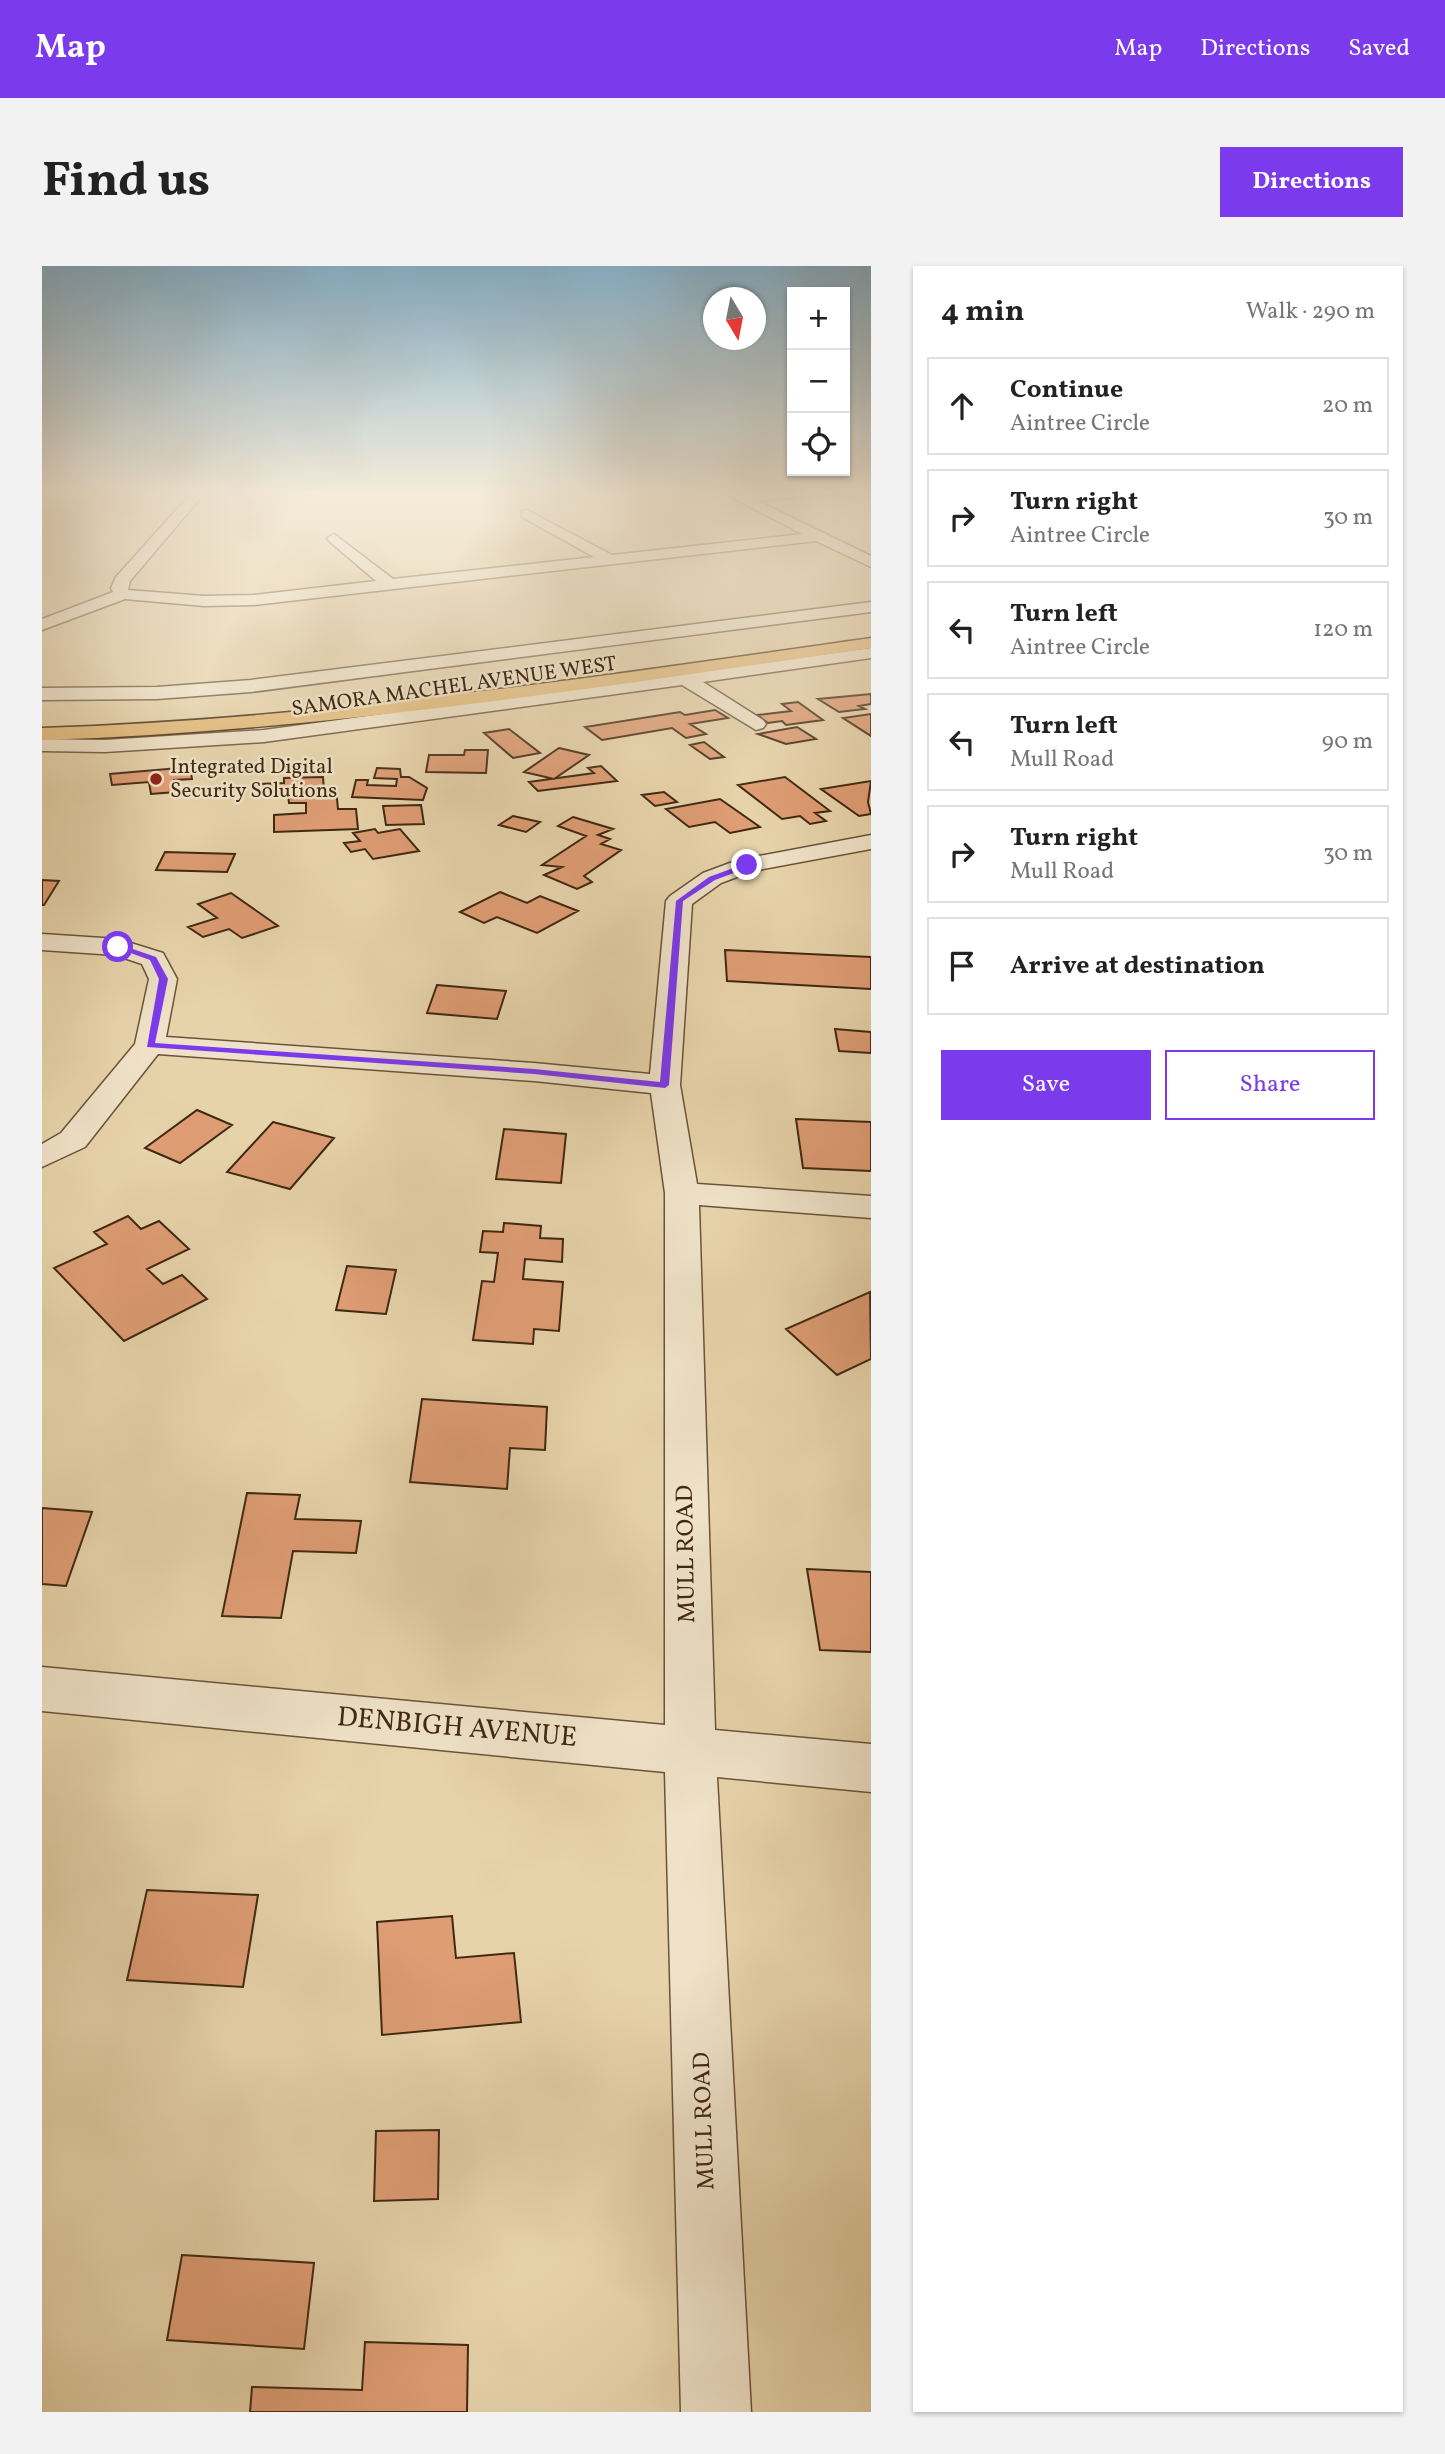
<!DOCTYPE html>
<meta charset="utf-8">
<style>
:root{--surface:#fff;--page:#f2f2f2;--text:#222;--muted:#767676;--line:#e0e0e0;--accent:#7c3aed}
body{margin:0;font-family:Vollkorn,serif;background:var(--page);color:var(--text)}
.controls{position:absolute;right:21px;top:21px;display:grid;overflow:hidden;border-radius:0px;box-shadow:0 2px 5px #0004}
.controls button{width:63px;height:63px;display:grid;place-items:center;padding:0;border:0;border-bottom:2px solid var(--line);background:var(--surface);color:var(--text);font:35px sans-serif}
.compass{position:absolute;left:661px;top:21px;width:63px;height:63px;border-radius:50%;background:var(--surface);box-shadow:0 2px 5px #0004;rotate:170deg}
.stop{position:absolute;width:21px;height:21px;margin:-16px;border:5px solid #7c3aed;border-radius:50%;background:#fff}
.stop.end{background:#7c3aed;border-color:#fff;box-shadow:0 2px 7px #0008}
.list{margin:0;padding:0;list-style:none}
h2{display:flex;justify-content:space-between;align-items:center;height:91px;margin:0;padding:0 28px;font-size:30px}
h2 small{font-size:23px;font-weight:400;color:var(--muted)}
.list li{display:grid;grid-template-columns:46px 1fr auto;gap:21px;align-items:center;box-sizing:border-box;height:98px;margin:0 14px 14px;padding:0 14px;border:2px solid var(--line);border-radius:0px}
.list b{display:block;font-size:26px;white-space:nowrap}
.list p{margin:0;font-size:23px;white-space:nowrap;color:var(--muted)}
.list em{font-size:23px;font-style:normal;color:var(--muted)}
.actions{display:flex;gap:14px;padding:21px 28px}
.actions a{flex:1;padding:16px 0;border:2px solid var(--accent);border-radius:0px;text-align:center;font-size:24px;color:var(--accent)}
.actions .main{background:var(--accent);color:#fff}
.icon{flex:none;width:38px;height:38px;fill:none;stroke:currentColor;stroke-width:2;stroke-linecap:round;stroke-linejoin:round}
.map{position:relative;flex:none;width:829px;height:2146px;overflow:hidden;border-radius:0px}
header{display:flex;align-items:center;gap:42px;box-sizing:border-box;height:98px;padding:0 35px;background:var(--accent);color:#fff}
header strong{font-size:33px}
nav{display:flex;gap:38px;margin-inline-start:auto;font-size:24px}
.intro{display:flex;align-items:center;justify-content:space-between;box-sizing:border-box;height:168px;padding:0 42px}
h1{margin:0;font-size:49px}
.button{padding:18px 32px;border-radius:0px;background:var(--accent);color:#fff;font-size:24px;font-weight:700}
main{display:flex;gap:42px;padding:0 42px}
aside{flex:1;background:var(--surface);border-radius:0px;box-shadow:0 2px 5px #0004}
.map>svg:first-child{display:block}
.building{fill:#df9d74;stroke:#402812;stroke-width:2}
.lines{fill:none;stroke-linecap:round;stroke-linejoin:round}
.minor-casing{stroke:#6a5338;stroke-width:3}
.highway-casing{stroke:#402812;stroke-width:3}
.minor{fill:#efe2c8;fill-rule:evenodd}
.highway{fill:#e4ba75;fill-rule:evenodd}
.route{fill:#7c3aed}
.poi-dot{fill:#8f2418;stroke:#efe2c8;stroke-width:2.5}
.labels{text-anchor:middle;dominant-baseline:central;stroke-width:5;stroke-linejoin:round;paint-order:stroke}
.far-street-label{font-size:21px;fill:#402812;stroke:#efe2c8}
.far-poi-label{font-size:21px;fill:#402812;stroke:#efe2c8;text-anchor:start}
.street-label{font-size:24px;fill:#402812;stroke:#efe2c8}
.near-street-label{font-size:28px;fill:#402812;stroke:#efe2c8}
</style>
<header>
<strong>Map</strong>
<nav><a>Map</a><a>Directions</a><a>Saved</a></nav>
</header>
<div class="intro"><h1>Find us</h1><a class="button">Directions</a></div>
<main>
<div class="map">
<svg width="829" height="2146" viewBox="0 0 829 2146">
<rect width="100%" height="100%" fill="#e7d3aa"/>
<filter id="stains"><feTurbulence type="fractalNoise" baseFrequency=".00286" numOctaves="4"/><feColorMatrix values="0 0 0 0 .2 0 0 0 0 .09 0 0 0 0 .02 0 0 0 .5 -.17"/></filter>
<radialGradient id="worn" r=".72"><stop offset=".6" stop-color="#630" stop-opacity="0"/><stop offset="1" stop-color="#630" stop-opacity=".3"/></radialGradient>
<path class="building" d="M829,428V438L817,440L823,443L797,446L776,433Z
M756,436L781,454L744,459L740,455L726,457L715,449L749,445L740,438Z
M673,444L686,452L648,458L664,468L644,472L630,462L560,474L543,461L638,446L643,449Z
M829,448V470L801,452Z
M755,461L774,473L744,478L716,468Z
M467,463L498,487L471,492L442,467Z
M662,476L682,491L668,493L648,479Z
M517,482L547,489L512,513L482,506Z
M423,484H446L444,507L384,506L387,489H422Z
M559,500L575,515L496,525L487,516L552,507L546,502Z
M148,501L150,513L132,514L134,526L109,528L107,516L70,519L68,508Z
M335,502L358,503L359,511H367L385,522L381,534L310,531L314,514H326L325,519L354,520L355,513L332,512Z
M281,511L282,524L294,523L296,543H314L316,563L232,566V549L264,547V537H247L246,529L215,530L216,518L242,517V512Z
M743,511L788,545L773,547L784,555L768,558L758,550L740,553L696,519Z
M829,515L826,536L829,548L817,550L779,523Z
M622,526L635,536L613,540L600,529Z
M678,533L718,561L688,567L673,556L647,561L624,543Z
M379,539L382,558L344,559L341,540Z
M471,550L498,556L484,566L457,559Z
M531,551L571,563L556,569L568,573L559,578L579,584L542,610L550,616L535,623L502,609L520,601L500,599L544,570L516,560Z
M333,563L336,567L358,563L377,585L331,593L323,583L309,586L302,577L318,575L311,567Z
M123,586L193,588L185,606L114,604Z
M0,614L17,615L2,639H0Z
M458,626L485,637L498,630L536,645L495,667L455,651L442,657L418,646Z
M189,627L236,660L200,672L187,663L161,671L146,661L175,652L156,638Z
M683,684L829,691V723L685,715Z
M395,719L464,725L455,753L385,747Z
M793,763L829,766V787L797,785Z
M155,844L190,859L138,897L103,882Z
M754,853L829,856V905L761,902Z
M231,856L292,872L248,923L185,906Z
M462,863L524,868L519,917L454,913Z
M86,950L99,963L117,955L147,983L105,1003L121,1018L140,1009L165,1033L82,1075L12,1002L65,978L52,966Z
M462,957L499,960L498,972L521,973L520,996L483,993L481,1013L521,1016L517,1065L492,1063L491,1078L431,1074L440,1015L452,1016L456,987L438,986L441,965L461,966Z
M305,1000L354,1004L344,1048L294,1044Z
M828,1026L829,1093L795,1109L744,1063Z
M380,1133L505,1141L503,1184L468,1182L465,1223L368,1216Z
M205,1227L258,1229L253,1253L319,1255L314,1287L251,1285L239,1352L180,1350Z
M0,1242L50,1246L24,1320L0,1318Z
M765,1303L829,1306V1386L778,1384Z
M105,1624L216,1629L201,1721L85,1714Z
M410,1650L414,1692L472,1687L479,1756L340,1769L335,1656Z
M397,1864L396,1933L332,1935L334,1865Z
M140,1989L272,1997L262,2083L125,2074Z
M323,2076L426,2079L425,2146H208L210,2121L320,2124Z"/>
<g class="lines">
<g class="minor-casing">
<path id="minor" d="M153,223H166L88,315L86,324L162,330L212,329L334,315L287,275L285,272L292,268L351,313L552,291L480,251V245L485,244L570,289L760,268L674,223C686,223 696,228 706,228C738,229 772,223 805,223L799,227L716,235L829,290V301L774,275L212,339L162,340L83,333L0,364V353L71,326L69,322L74,311Z
M829,336V346L209,426L115,433L0,434V422L115,421L209,414Z
M829,382V392L661,416L721,454L724,458L721,462L714,464L640,419L222,476L63,486L0,485V473L63,474L222,464Z
M829,569V583L711,605L679,617L650,638L638,819L655,918L829,930V952L657,939L673,1464L829,1478V1526L675,1511L709,2146H639L623,1506L0,1445V1401L623,1459V927L609,827L492,815L116,788L43,881L0,901V878L19,867L93,778L107,713L100,698L73,689L0,684V668L76,673L121,687L135,713L124,771L492,797L608,808L624,635L628,630L661,607L696,594Z"/>
</g>
<g class="highway-casing">
<path id="highway" d="M829,372V382C553,422 279,465 0,474V462C279,453 553,411 829,372Z"/>
</g>
<use href="#minor" class="minor"/>
<use href="#highway" class="highway"/>
</g>
<linearGradient id="sky" x2="0" y2="1"><stop stop-color="#88b5d1"/><stop offset="0.43" stop-color="#f4ebd9"/><stop offset="1" stop-color="#f4ebd9" stop-opacity="0"/></linearGradient>
<rect width="829" height="524" fill="url(#sky)"/>
<path class="route" d="M705,597L708,601L673,614L641,635L627,819L623,822L492,808L105,781L117,713L108,694L72,681L79,679L114,691L126,713L113,777L492,803L618,816L634,635L667,611Z"/>
<circle class="poi-dot" cx="114" cy="513" r="7"/>
<g class="labels">
<g class="far-street-label">
<text transform="translate(412 421) rotate(-8)">SAMORA MACHEL AVENUE WEST</text>
</g>
<g class="far-poi-label">
<text x="128" y="501">Integrated Digital<tspan x="128" dy="24">Security Solutions</tspan></text>
</g>
<g class="street-label">
<text transform="translate(645 1288) rotate(-91)">MULL ROAD</text>
<text transform="translate(663 1855) rotate(-92)">MULL ROAD</text>
</g>
<g class="near-street-label">
<text transform="translate(415 1462) rotate(5)">DENBIGH AVENUE</text>
</g>
</g>
<rect width="100%" height="100%" filter="url(#stains)"/>
<rect width="100%" height="100%" fill="url(#worn)"/>
</svg>
<div class="controls">
<button>+</button>
<button>−</button>
<button><svg class="icon" aria-label="locate" viewBox="0 0 24 24"><circle cx="12" cy="12" r="6"/><path d="M12 2v4M12 18v4M2 12h4M18 12h4"/></svg></button>
</div>
<svg class="compass" viewBox="-18 -18 36 36"><path d="M0-13l5 13h-10z" fill="#e53935"/><path d="M0 13l5-13h-10z" fill="#767676"/></svg>
<div class="stop" style="left:76px;top:681px"></div>
<div class="stop end" style="left:705px;top:599px"></div>
</div>
<aside>
<h2>4 min<small>Walk · 290 m</small></h2>
<ul class="list">
<li><svg class="icon" aria-label="ahead" viewBox="0 0 24 24"><path d="M12 20V5M6 11l6-6 6 6"/></svg><div><b>Continue</b><p>Aintree Circle</p></div><em>20 m</em></li>
<li><svg class="icon" aria-label="right" viewBox="0 0 24 24"><path d="M7 20v-9h11M14 6l5 5-5 5"/></svg><div><b>Turn right</b><p>Aintree Circle</p></div><em>30 m</em></li>
<li><svg class="icon" aria-label="left" viewBox="0 0 24 24"><path d="M17 20v-9H6M10 6l-5 5 5 5"/></svg><div><b>Turn left</b><p>Aintree Circle</p></div><em>120 m</em></li>
<li><svg class="icon" aria-label="left" viewBox="0 0 24 24"><path d="M17 20v-9H6M10 6l-5 5 5 5"/></svg><div><b>Turn left</b><p>Mull Road</p></div><em>90 m</em></li>
<li><svg class="icon" aria-label="right" viewBox="0 0 24 24"><path d="M7 20v-9h11M14 6l5 5-5 5"/></svg><div><b>Turn right</b><p>Mull Road</p></div><em>30 m</em></li>
<li><svg class="icon" aria-label="arrive" viewBox="0 0 24 24"><path d="M6 21V4h12l-3 4 3 4H6"/></svg><div><b>Arrive at destination</b></div></li>
</ul>
<div class="actions"><a class="main">Save</a><a>Share</a></div>
</aside>
</main>
